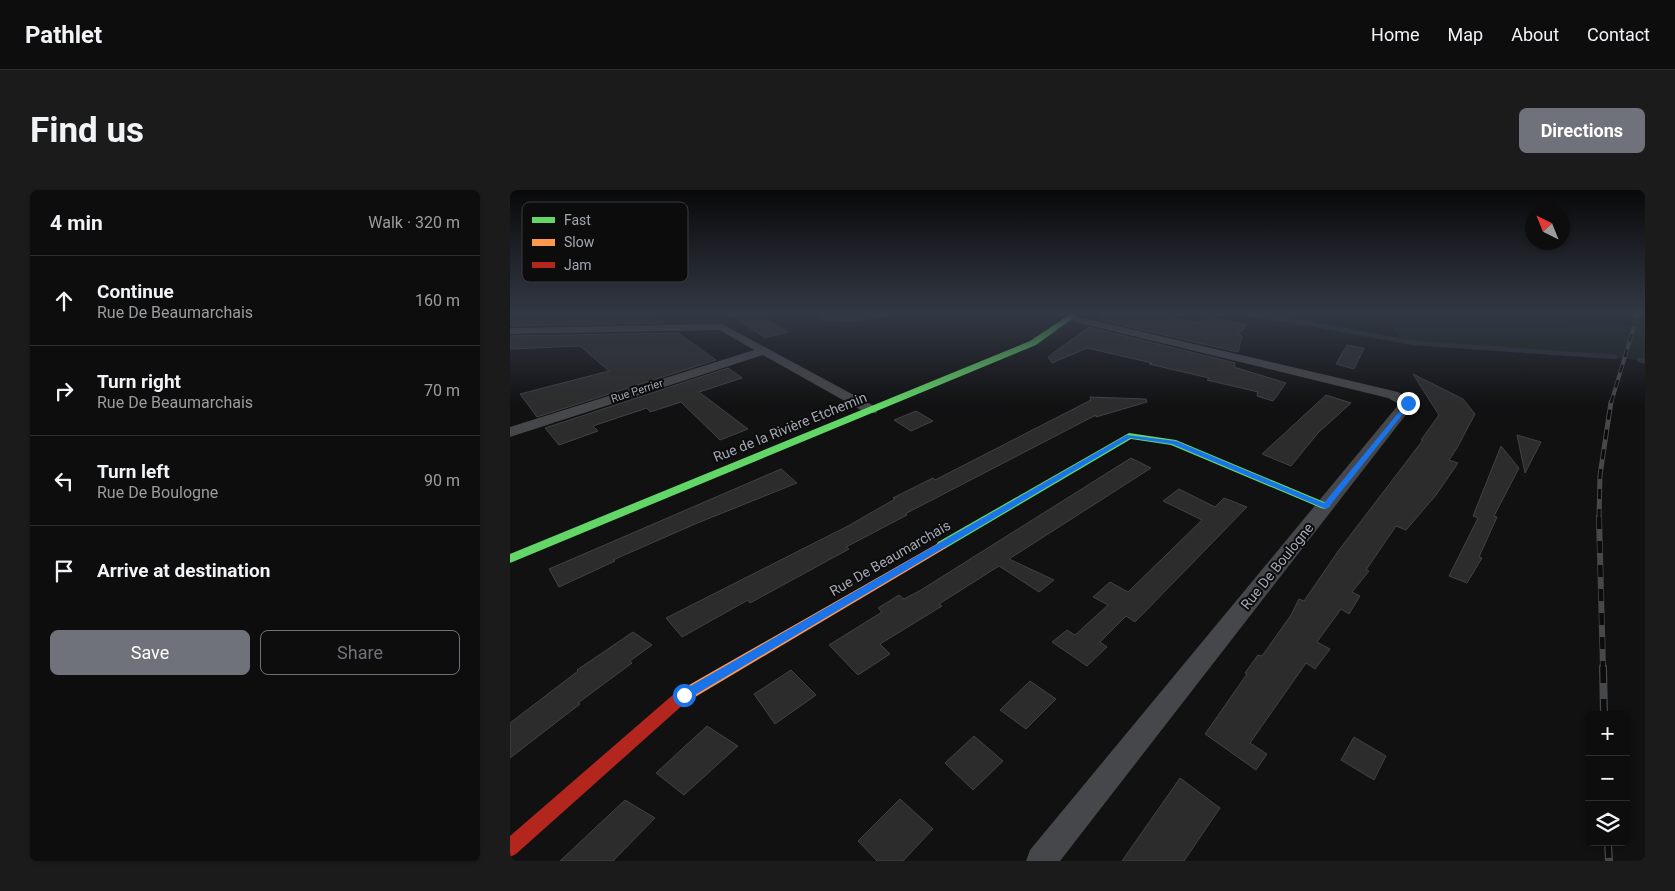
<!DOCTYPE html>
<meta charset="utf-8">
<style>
:root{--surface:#0d0d0e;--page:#1b1b1c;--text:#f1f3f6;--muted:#9a9c9e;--line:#2d2d2e;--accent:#70727b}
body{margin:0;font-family:Roboto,sans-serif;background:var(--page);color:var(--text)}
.controls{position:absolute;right:15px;bottom:15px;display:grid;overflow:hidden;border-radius:8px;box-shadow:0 1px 4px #0004}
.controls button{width:45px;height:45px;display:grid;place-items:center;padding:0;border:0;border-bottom:1px solid var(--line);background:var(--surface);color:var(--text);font:25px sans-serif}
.compass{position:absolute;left:1015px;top:15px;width:45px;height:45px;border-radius:50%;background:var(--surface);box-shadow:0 1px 4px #0004;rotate:317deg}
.stop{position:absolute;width:15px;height:15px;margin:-11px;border:4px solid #1a73e8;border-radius:50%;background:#fff}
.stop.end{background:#1a73e8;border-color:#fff;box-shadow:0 1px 5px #0008}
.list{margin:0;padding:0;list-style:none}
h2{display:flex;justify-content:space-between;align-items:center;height:65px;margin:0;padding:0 20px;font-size:21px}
h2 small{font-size:16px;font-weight:400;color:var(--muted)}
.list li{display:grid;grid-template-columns:32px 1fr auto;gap:15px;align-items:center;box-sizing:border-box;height:90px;padding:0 20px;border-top:1px solid var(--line)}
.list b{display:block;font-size:19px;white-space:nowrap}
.list p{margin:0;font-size:16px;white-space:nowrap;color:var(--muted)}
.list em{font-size:16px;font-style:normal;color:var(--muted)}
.actions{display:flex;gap:10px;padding:15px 20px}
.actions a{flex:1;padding:11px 0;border:1px solid var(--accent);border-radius:8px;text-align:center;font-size:18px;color:var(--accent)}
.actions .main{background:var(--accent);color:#fff}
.icon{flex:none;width:28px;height:28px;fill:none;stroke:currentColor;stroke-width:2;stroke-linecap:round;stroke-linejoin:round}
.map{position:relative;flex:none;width:1135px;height:671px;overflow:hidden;border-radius:8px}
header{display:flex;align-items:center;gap:30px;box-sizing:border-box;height:70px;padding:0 25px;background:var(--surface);border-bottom:1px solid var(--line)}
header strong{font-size:24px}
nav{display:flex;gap:28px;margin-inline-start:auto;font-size:18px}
.intro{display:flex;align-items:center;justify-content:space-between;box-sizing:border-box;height:120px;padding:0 30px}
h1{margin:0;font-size:35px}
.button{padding:12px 22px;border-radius:8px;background:var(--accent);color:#fff;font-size:18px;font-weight:700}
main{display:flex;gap:30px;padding:0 30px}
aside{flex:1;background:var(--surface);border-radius:8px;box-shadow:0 1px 4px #0004}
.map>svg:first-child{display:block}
.green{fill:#1b221c}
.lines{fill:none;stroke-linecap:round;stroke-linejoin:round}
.stream{stroke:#282e34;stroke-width:4.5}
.building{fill:#2c2c2d;stroke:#414246}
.street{fill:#46474a;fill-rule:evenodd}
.fast{fill:#63d668;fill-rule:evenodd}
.slow{fill:#ff974d;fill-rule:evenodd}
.jam{fill:#b3261e;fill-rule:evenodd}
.rail-far3-casing{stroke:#46484a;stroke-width:4}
.rail-far2-casing{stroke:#46484a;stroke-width:5}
.rail-far1-casing{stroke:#46484a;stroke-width:6}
.rail-casing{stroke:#46484a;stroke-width:8}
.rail-far3{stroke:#0c0c0d;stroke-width:2.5;stroke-dasharray:8;stroke-linecap:butt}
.rail-far2{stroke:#0c0c0d;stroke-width:3;stroke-dasharray:10;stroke-linecap:butt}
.rail-far1{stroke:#0c0c0d;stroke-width:4.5;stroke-dasharray:12;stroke-linecap:butt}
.rail{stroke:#0c0c0d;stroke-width:5.5;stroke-dasharray:16;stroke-linecap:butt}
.route{fill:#1a73e8}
.labels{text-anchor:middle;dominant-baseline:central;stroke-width:4;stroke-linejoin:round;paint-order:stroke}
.far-street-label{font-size:11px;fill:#a3a7b3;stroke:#0c0c0d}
.street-label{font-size:14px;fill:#a3a7b3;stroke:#0c0c0d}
.key{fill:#0c0c0d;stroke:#393a3f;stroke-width:1}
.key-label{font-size:14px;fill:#a3a7b3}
</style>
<header>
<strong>Pathlet</strong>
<nav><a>Home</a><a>Map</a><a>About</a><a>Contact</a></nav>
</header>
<div class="intro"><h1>Find us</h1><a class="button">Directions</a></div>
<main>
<aside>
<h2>4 min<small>Walk · 320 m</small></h2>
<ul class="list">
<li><svg class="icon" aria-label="ahead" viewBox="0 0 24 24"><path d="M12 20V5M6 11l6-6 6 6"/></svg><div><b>Continue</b><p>Rue De Beaumarchais</p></div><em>160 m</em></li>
<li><svg class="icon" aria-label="right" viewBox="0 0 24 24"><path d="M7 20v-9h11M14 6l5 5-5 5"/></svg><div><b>Turn right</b><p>Rue De Beaumarchais</p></div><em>70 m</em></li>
<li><svg class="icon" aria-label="left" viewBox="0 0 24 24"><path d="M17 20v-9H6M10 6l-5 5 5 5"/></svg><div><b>Turn left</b><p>Rue De Boulogne</p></div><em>90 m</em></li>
<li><svg class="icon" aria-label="arrive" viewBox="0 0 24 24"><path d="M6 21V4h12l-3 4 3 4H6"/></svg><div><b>Arrive at destination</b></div></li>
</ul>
<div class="actions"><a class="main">Save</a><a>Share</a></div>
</aside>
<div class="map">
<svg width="1135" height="671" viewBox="0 0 1135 671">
<rect width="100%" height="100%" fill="#111112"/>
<path class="green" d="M874,123H938L1135,137V171L1064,163L951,158L892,152Z"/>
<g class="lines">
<path class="stream" d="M310,123V128L340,130L386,123
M731,123L784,131L904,153L1105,167
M1129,170L1135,171"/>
</g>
<path class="building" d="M0,123H141L154,133L0,136Z
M219,123H245L278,142L255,148Z
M597,123H637L687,133L696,126L737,135L728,145L732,146L728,162L589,130Z
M579,137L725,173L724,177L776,193L763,211L747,206L748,202L697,190L699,188L639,174L642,173L577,158L542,173L538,167Z
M168,143L206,170L27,227L10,204L99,181L70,156L0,159V146Z
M837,155L854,158L844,179L826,174Z
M218,178L232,188L189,202L238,239L210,250L171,212L140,222L137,218L83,236L88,241L49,255L35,238Z
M903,184L953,209L965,224L947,258L939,270L948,273L926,305L896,340L886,336L856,380L859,381L842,402L850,406L839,424L831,419L807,452L820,459L805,479L796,473L740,553L757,564L746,580L695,544L737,484L735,483L748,465L752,466L781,425L789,409L794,411L829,360L913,250H911L929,225Z
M816,205L841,213L808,243L781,276L752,264Z
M580,207L636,209L637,212L586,227V225L395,324L397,325L336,357L339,359L240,413L238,410L172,447L156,428L338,336L385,309L383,308L423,288L425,290L581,210Z
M406,221L423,231L401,241L384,230Z
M1007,245L1031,252L1015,283Z
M991,256L1009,278L984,326L987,327L969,367L972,368L957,393L939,386L968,328L963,326Z
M621,268L641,278L499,369L544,390L529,402L489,376L429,414L432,416L370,454L380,464L348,485L319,455L372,422L368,418L389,405L394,409L411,400Z
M271,279L287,293L185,334L103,370L105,371L49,397L39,379Z
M669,299L705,317L714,308L737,317L625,432L616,426L590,452L597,457L577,476L542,452L557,440L565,445L598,415L583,407L600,392L618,402L692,330L653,311Z
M123,442L142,455L120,471L122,473L68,513L70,514L0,568V533L68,481L67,480Z
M281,480L306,505L265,534L244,504Z
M520,491L546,509L516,539L490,520Z
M197,536L228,556L174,605L146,583Z
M464,546L493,571L463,600L435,573Z
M844,547L876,566L864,590L831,570Z
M670,588L710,618L674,671H612Z
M390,609L423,639L393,671H367L348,651Z
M115,610L145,628L103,671H50Z"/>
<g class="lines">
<path class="street" d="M561,125L888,202L905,213L550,671H516L520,660L889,214L878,208L557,130L555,128L557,126Z
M212,134L366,217L368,220L366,223H356L253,165L0,247V237L244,160L210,140L0,144V138Z"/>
<path class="fast" d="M562,123H570L526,155L0,373V364L520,151Z
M619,243L666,250L819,314L820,316L815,319L811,318L661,255L621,249L436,358L432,359L426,355L428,352Z"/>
<path class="slow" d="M432,351L438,355L436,358L175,513L170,514L165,513L162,508L165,503Z"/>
<path class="jam" d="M170,502L175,503L178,508L175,513L6,664L0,667V646L165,503Z"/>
<g class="rail-far3-casing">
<path id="rail-far3" d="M1101,213L1128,123"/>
</g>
<g class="rail-far2-casing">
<path id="rail-far2" d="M1089,329L1090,285L1101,212"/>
</g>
<g class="rail-far1-casing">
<path id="rail-far1" d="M1089,327L1093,478"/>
</g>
<g class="rail-casing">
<path id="rail" d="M1093,477L1094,525
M1098,652L1099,671"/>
</g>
<use href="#rail-far3" class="rail-far3"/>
<use href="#rail-far2" class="rail-far2"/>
<use href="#rail-far1" class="rail-far1"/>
<use href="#rail" class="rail"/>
</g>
<linearGradient id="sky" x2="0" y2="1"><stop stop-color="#09090a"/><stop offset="0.57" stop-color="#323844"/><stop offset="1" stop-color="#323844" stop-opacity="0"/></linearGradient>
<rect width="1135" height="217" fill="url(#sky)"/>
<path class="route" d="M898,211L901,214L818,318L816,319L662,254L620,248L178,509L174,510L169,505L170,502L617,245L666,251L814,313Z"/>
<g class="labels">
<g class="far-street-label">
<text transform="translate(127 201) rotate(-18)">Rue Perrier</text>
</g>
<g class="street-label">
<text transform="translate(280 237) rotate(-22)">Rue de la Rivière Etchemin</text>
<text transform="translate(380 368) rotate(-30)">Rue De Beaumarchais</text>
<text transform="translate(767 376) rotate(-51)">Rue De Boulogne</text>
</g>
</g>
<rect x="12" y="12" width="166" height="80" rx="8" class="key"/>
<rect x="22" y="27" width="23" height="6" fill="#63d668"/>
<rect x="22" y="49" width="23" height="7" fill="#ff974d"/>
<rect x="22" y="72" width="23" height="6" fill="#b3261e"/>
<g class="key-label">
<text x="54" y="35">Fast</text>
<text x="54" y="57">Slow</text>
<text x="54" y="80">Jam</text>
</g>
</svg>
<div class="controls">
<button>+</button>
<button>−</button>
<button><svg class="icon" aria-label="layers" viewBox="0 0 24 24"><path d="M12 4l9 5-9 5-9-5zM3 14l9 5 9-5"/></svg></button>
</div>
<svg class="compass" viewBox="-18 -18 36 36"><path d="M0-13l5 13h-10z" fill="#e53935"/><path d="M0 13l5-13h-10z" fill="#9a9c9e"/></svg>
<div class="stop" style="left:174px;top:505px"></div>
<div class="stop end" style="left:898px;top:213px"></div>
</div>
</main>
